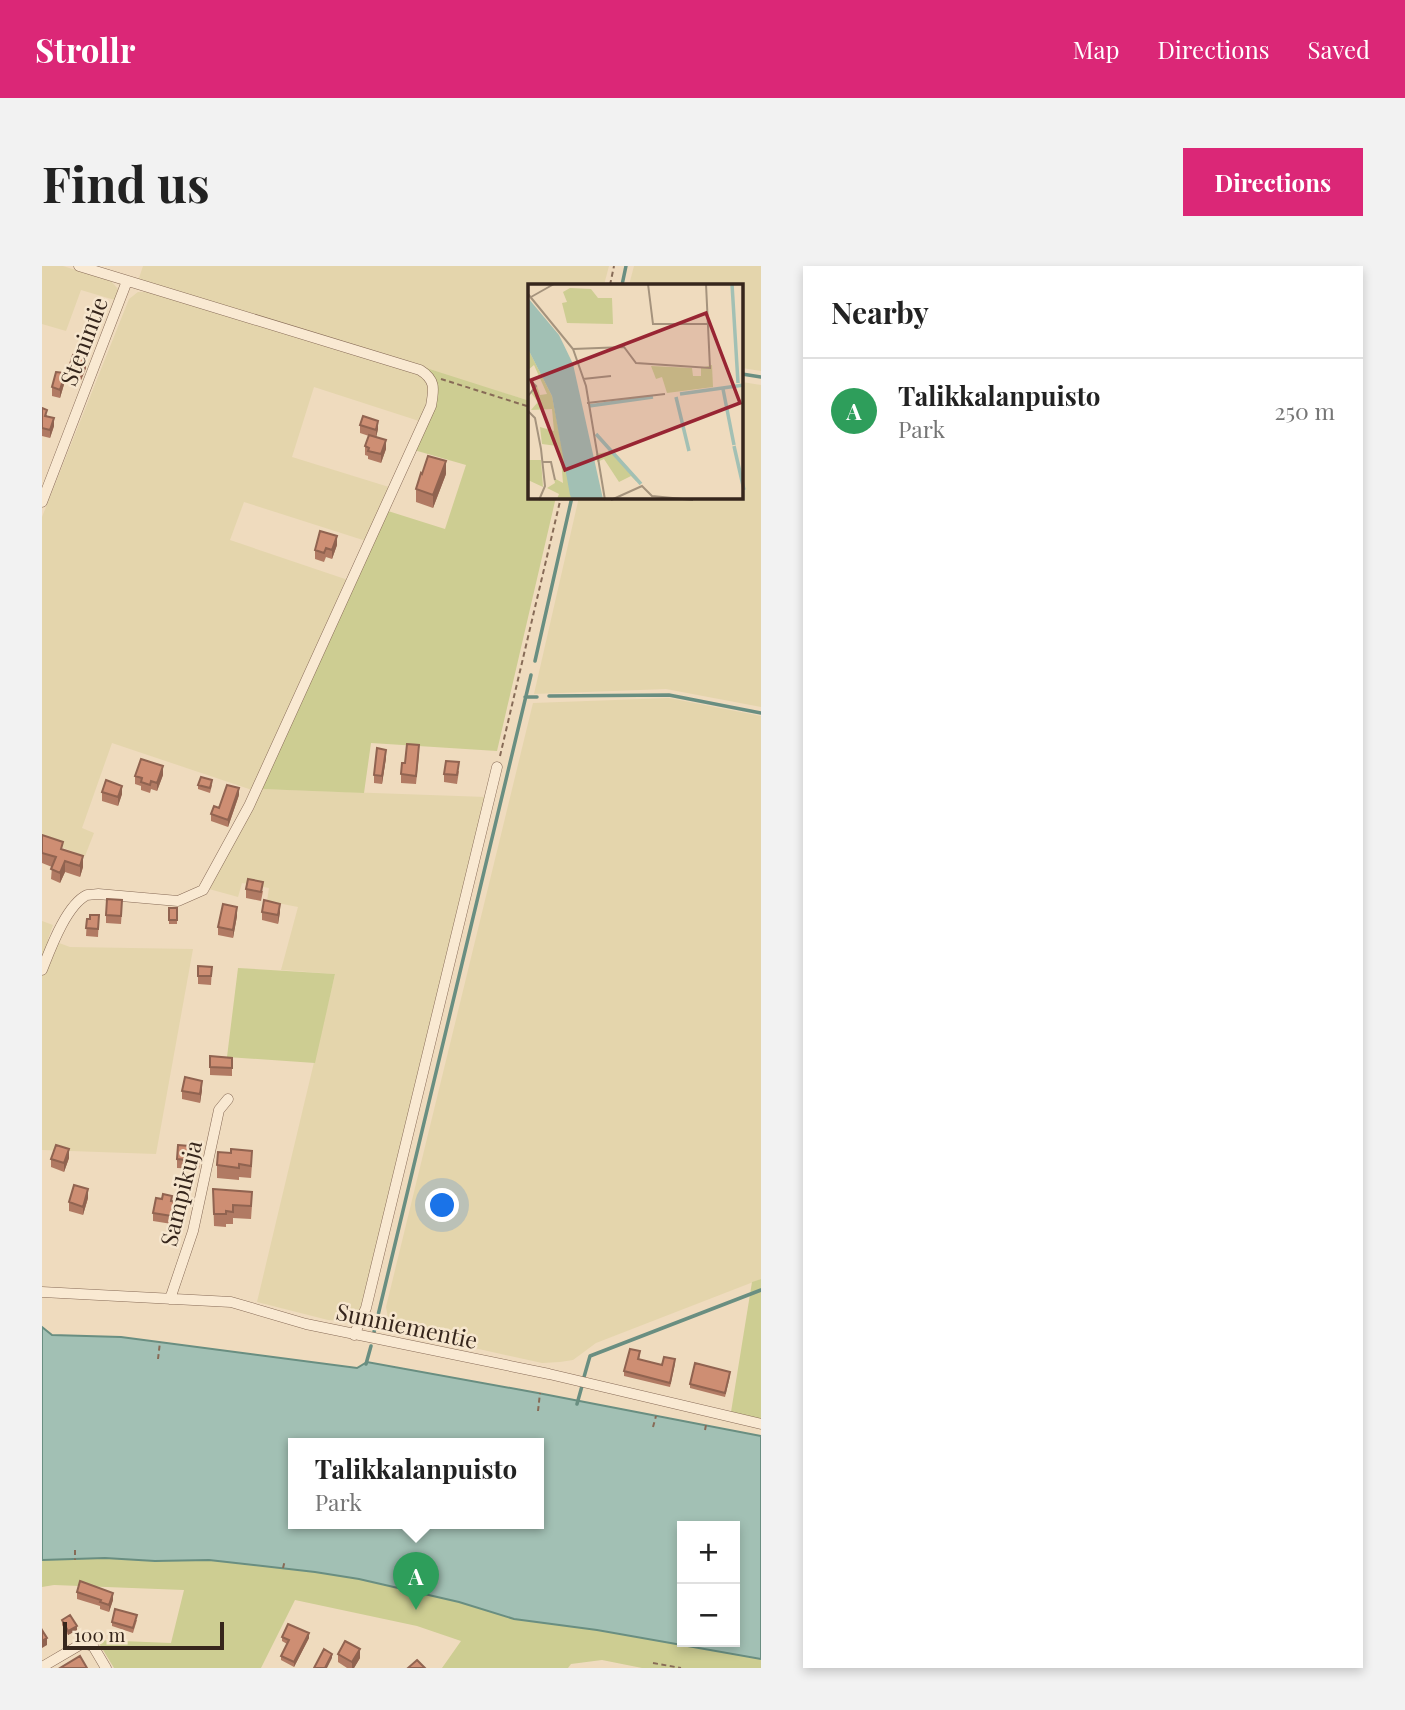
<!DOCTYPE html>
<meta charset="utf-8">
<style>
:root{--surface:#fff;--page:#f2f2f2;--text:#222;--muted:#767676;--line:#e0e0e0;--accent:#db2777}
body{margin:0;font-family:"Playfair Display",serif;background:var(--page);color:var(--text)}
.controls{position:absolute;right:21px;bottom:21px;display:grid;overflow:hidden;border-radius:0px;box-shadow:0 4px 10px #0003}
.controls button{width:63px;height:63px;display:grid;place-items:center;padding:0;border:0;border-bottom:2px solid var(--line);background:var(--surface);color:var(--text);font:35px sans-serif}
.scale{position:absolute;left:21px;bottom:18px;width:161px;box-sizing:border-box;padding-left:7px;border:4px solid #36261c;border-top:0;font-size:19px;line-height:24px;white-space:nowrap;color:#36261c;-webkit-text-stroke:5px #f6e6ce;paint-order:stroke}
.you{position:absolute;left:401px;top:940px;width:24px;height:24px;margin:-18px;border:5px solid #fff;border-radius:50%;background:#1a73e8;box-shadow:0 0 0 10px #1a73e833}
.badge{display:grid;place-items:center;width:46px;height:46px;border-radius:50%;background:var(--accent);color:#fff;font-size:23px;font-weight:700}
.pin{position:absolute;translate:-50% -58px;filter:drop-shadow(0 2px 4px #0008)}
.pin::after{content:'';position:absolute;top:37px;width:24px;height:21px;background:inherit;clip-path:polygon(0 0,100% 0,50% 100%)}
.popup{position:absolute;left:246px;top:1172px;width:256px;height:91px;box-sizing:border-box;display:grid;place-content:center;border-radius:0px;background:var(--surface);filter:drop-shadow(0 2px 5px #0005);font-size:23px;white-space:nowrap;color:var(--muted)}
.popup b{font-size:26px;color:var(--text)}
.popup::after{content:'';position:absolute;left:50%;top:100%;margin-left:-14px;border:14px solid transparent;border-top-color:var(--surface)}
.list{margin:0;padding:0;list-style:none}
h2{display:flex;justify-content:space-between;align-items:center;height:91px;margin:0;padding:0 28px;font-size:30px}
h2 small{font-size:23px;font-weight:400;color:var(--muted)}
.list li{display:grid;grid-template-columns:46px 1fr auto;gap:21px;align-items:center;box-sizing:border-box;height:105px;padding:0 28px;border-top:2px solid var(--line)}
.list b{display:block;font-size:26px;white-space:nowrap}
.list p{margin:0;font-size:23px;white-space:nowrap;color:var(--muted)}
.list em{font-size:23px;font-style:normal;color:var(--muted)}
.map{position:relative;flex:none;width:719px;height:1402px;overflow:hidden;border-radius:0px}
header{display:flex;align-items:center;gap:42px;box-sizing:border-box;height:98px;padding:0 35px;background:var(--accent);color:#fff}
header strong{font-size:33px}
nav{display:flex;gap:38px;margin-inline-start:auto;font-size:24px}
.intro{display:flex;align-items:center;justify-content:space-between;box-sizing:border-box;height:168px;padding:0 42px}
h1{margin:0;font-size:49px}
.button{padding:18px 32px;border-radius:0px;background:var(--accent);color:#fff;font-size:24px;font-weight:700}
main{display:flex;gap:42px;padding:0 42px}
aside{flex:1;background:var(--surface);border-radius:0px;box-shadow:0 4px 10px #0003}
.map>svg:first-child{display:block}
.farmland{fill:#e4d5ac}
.green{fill:#cdcd92}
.water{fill:#a2c0b4;stroke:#698e81;stroke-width:2;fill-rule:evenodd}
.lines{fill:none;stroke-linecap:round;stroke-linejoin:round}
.stream{stroke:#698e81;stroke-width:3.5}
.minor-casing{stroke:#876b57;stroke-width:11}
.path{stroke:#876b57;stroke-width:2;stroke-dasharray:5 3.5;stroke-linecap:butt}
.minor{stroke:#f9e9d2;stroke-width:10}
.wall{fill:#b17a63}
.shaded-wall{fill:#906350}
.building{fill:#ce8e73;stroke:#906350;stroke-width:2}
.labels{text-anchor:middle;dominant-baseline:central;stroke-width:5;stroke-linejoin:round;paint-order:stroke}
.street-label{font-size:23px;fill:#36261c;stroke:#f6e6ce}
.inset-river{fill:none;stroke:#a2c0b4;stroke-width:3.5}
.inset-road{fill:none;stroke:#a5937d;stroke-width:2}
.view{fill:#982533;fill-opacity:0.15;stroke:#982533;stroke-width:3.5}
.inset-edge{fill:none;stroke:#36261c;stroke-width:3.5}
</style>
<header>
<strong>Strollr</strong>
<nav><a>Map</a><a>Directions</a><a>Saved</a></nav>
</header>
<div class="intro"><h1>Find us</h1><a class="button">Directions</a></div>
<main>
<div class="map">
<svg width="719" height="1402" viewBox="0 0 719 1402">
<rect width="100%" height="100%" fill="#efdbbe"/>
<path class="farmland" d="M0,0H21L69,15L76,23V35L39,24L24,65L0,58Z
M101,0H567L562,19H488V135L96,15Z
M592,0H719V105L700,102V19H587Z
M96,26H105L375,107L383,112L388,122L385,137L377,155L272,121L250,191L347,221L324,275L202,236L188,274L306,314L210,524L70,477L40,562L52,567L43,590L0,574V251L87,33Z
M700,116L719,119V441L624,423L492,428L537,231H700Z
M627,432L719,450V1013L554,1077L531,1094L518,1096L500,1097L356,1065L347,1058L344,1041L491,437Z
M219,523L444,531L319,1042L311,1056L286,1054L215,1036L293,708L239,704L256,641L225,635L227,622L200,617L196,631L167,623L208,549Z
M0,655L11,659L6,673L28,681L151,683L114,888L0,884Z"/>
<path class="green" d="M381,101L488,135V231H514L455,485L329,477L322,527L219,523L346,245L403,263L424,199L372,184C380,168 396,142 396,125C396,114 388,107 381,101Z
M196,702L293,708L273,797L185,791Z
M719,1013V1153L689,1146L710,1016Z
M63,1292L113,1295L167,1294L273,1306L317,1313L417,1336L472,1353L555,1364L719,1393V1402H600L560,1394L529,1398L526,1402H400L419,1375L375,1360L253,1334L219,1402H72L55,1374L129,1377L142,1324L12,1319L0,1321V1294Z"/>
<path class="water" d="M0,1061L10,1069L79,1071L315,1102L325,1096L496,1127L719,1170V1393L555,1364L472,1353L417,1336L317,1313L273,1306L167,1294L113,1295L63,1292L0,1294ZM252,1178H496V1258H252ZM640,1260H693V1376H640Z"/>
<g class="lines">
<path class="stream" d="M580,19L584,0
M700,108L719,111
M493,395L530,231
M507,430L627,429L719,447
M483,431H495
M332,1066L489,409
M324,1098L329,1080
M542,1111L548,1090L719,1024
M535,1138L540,1120"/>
<g class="minor-casing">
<path id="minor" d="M0,236L85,15
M0,704C8,684 24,639 45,629C47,629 55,628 56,628L136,635L161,624L207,540L389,140C392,123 394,114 378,104L37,0
M0,1026L189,1036L264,1058L507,1108L719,1158
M128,1033L151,965L177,844L186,833
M312,1069L324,1042L455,501
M0,1401L41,1377L51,1380L64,1402"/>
</g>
<path class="path" d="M568,19L572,0
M399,113L488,141
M458,490L519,231
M116,1093L118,1076
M496,1145L498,1127
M611,1161L614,1150
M663,1164L664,1159
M33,1284V1294
M241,1302L243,1294
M611,1397L639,1402"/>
<use href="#minor" class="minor"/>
</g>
<path class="wall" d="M27,101L44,102L39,114L27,110Z
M23,115L18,132L10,130V121Z
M0,142L12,160L8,172L0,170Z
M318,159L336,163L334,171L344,183L339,197L326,193V190L323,189V180L327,170L318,167Z
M404,208L391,242L374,236V223Z
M295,279L290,293L284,291L282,296L273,293V284Z
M377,488L374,518L359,517V508L363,497Z
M344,492L340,518L332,517V509Z
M417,505L415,518L402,516V508Z
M121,509L115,525L109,523L108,527L99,524V520L93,518V510Z
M156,519H170L168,527L156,523Z
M60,526L80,528L76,540L60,535Z
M197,529L186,561L169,555V548Z
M0,569L21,584L41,601L38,611L23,606L18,617L9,613L10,601L0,597Z
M204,623L221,625L219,635L204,632Z
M80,642L79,658L64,657V649Z
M127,642H135V658H127Z
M220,646H238L236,658L220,654Z
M57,649L56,671L44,670L45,653Z
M195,650L191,672L176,669V661Z
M156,700L170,701L169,719L156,718Z
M168,790L190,792V810L168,809Z
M160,824L158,837L140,833V825Z
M159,889L157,903L135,902V893Z
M27,892L22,906L9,901V893Z
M210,898L209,912L197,911V914L175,912V899Z
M171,923L210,939L209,953L191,952V958H184V961L172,960Z
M46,932L41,949L27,945V936Z
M130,935L139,945L136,959L111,955V947Z
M598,1089L597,1093L620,1099L633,1098L628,1121L582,1110V1105Z
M688,1110L683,1131L648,1122V1118Z
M35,1326L71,1334L67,1346L58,1343V1340L35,1333Z
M20,1354L35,1364L26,1369L20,1359Z
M95,1354L91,1367L70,1360V1356Z
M240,1371L267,1372L252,1401L239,1394V1390L245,1378L240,1375Z
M296,1388L318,1392L312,1402H305L296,1396Z"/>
<path class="shaded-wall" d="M44,93V102L39,114V105Z
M23,107V115L18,132V124Z
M12,152V160L8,172V164Z
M336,155V163L334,172V164Z
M344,174V183L339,197V188Z
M404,195V208L391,242V229Z
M295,270V279L290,293V284Z
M344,484V492L340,518V510Z
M121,500V509L115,525V517Z
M80,520V528L76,540V531Z
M197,522V529L186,561V554Z
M41,590V601L38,611V600Z
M23,595V606L18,617V607Z
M238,638V646L236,658V649Z
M195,641V650L191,672V664Z
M160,815V824L158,837V828Z
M27,883V892L22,906V897Z
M46,923V932L41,949V941Z
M71,1327V1334L67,1346V1339Z
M35,1360V1364L26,1369V1365Z
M267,1367V1372L252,1401V1396Z
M5,1372V1379L0,1382V1375Z
M318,1383V1392L312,1402H310V1396Z
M290,1388V1392L285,1402H283Z"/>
<path class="building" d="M31,89L44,93L39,105L27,101Z
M14,106L23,107L18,124L10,121Z
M0,142L5,144L3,150L12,152L8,164L0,162Z
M321,150L336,155L334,164L318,159Z
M327,169L344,174L339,188L326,185L327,182L323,180Z
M386,190L404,195L391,229L374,223L379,207L380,208Z
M278,265L295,270L290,284L284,282L282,287L273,284Z
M365,478L377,479L374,510L359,508L360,497H363Z
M335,482L344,484L340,510L332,509Z
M99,493L121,500L115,517L109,515L108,519L99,516L100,512L93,510Z
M404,495L417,496L415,509L402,508Z
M159,511L170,514L168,522L156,519Z
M64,514L80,520L76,531L60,526Z
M185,519L197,522L186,554L169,548L172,540L177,542Z
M0,569L21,576L19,583L41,590L38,600L23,595L18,607L9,603L14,591L0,587Z
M206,613L221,616L219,626L204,623Z
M65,633L80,634L79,650L64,649Z
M222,634L238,638L236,649L220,646Z
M181,638L195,641L191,664L176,661Z
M127,642H135V654H127Z
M48,649H57L56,663L44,662L45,653H48Z
M156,700L170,701L169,710H156Z
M168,790L190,792V802L168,801Z
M143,811L160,815L158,828L140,825Z
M14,879L27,883L22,897L9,893Z
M136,879L159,881L157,895L135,893Z
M189,883L210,885L209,900L197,898V902L175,899L176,886L189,887Z
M32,919L46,923L41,941L27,936Z
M171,923L210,926L209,940L191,939V946L184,945V948H172Z
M121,928L130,930L129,935L139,937L136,951L111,947L114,932L120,933Z
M588,1083L598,1085L596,1093L620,1099L622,1091L633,1093L628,1117L582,1105Z
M653,1097L688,1106L683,1127L648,1118Z
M38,1315L71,1327L67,1339L58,1336L59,1334L35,1326Z
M73,1343L95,1349L91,1362L70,1356Z
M28,1349L35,1360L26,1365L20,1354Z
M246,1358L267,1367L252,1396L239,1390L247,1374L240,1371Z
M0,1364L5,1372L0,1375Z
M303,1375L318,1383L310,1396L296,1388Z
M282,1383L290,1388L283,1402H272Z
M38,1390L45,1402H18Z
M375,1394L383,1402H366Z"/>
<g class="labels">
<g class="street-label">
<text transform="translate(41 75) rotate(-69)">Stenintie</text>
<text transform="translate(138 927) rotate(-76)">Sampikuja</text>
<text transform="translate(365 1059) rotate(12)">Sunniementie</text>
</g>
</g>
<g transform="translate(486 18)">
<rect width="215" height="215" fill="#efdbbe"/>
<path d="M42,4L63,5L70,14H84L85,40L39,39L34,19L39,18L35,8ZM0,65L24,112L44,215H29L31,210L19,204L27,199L26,194L35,199L33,175L29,162L14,160L12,143L26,147L24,125L3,126L10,118L3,109L9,102L12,111L19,110L6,81L0,86ZM184,81L185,103L139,109L134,93L128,95L123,82L164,84L165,92H173V84ZM85,167L110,195L108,197L103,192L91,198L76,175L69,178L68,170ZM0,176H13L15,203L0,196Z" fill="#cdcd92"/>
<path d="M0,14L31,51L45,80L75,215H44L42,211L24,112L0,65Z" fill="#a2c0b4"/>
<path class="inset-river" d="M204,0L210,99M195,105L206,161M152,110L216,101M148,113L161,167M61,122L125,113M68,150L113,200M206,162L216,206"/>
<path class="inset-road" d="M120,0L125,40H180M0,10L45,65L58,102L77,216M3,13L26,0M45,65L96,63L108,79L182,84L178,0M0,94L8,102L0,112M55,95L83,92M59,119L137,110M0,127L7,134L13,165L17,202L11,216M15,178H23L27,196M83,216L114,202L124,212L165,216"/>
<path class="view" d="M178,29L212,119L37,186L3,96Z"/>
<rect width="215" height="215" class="inset-edge"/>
</g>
</svg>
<div class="controls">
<button>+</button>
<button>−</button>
</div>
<div class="scale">100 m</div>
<div class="you"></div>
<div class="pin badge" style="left:374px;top:1344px;background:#2e9e5b">A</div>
<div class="popup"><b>Talikkalanpuisto</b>Park</div>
</div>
<aside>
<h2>Nearby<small></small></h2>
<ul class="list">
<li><span class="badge" style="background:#2e9e5b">A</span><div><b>Talikkalanpuisto</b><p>Park</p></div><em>250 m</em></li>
</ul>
</aside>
</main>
